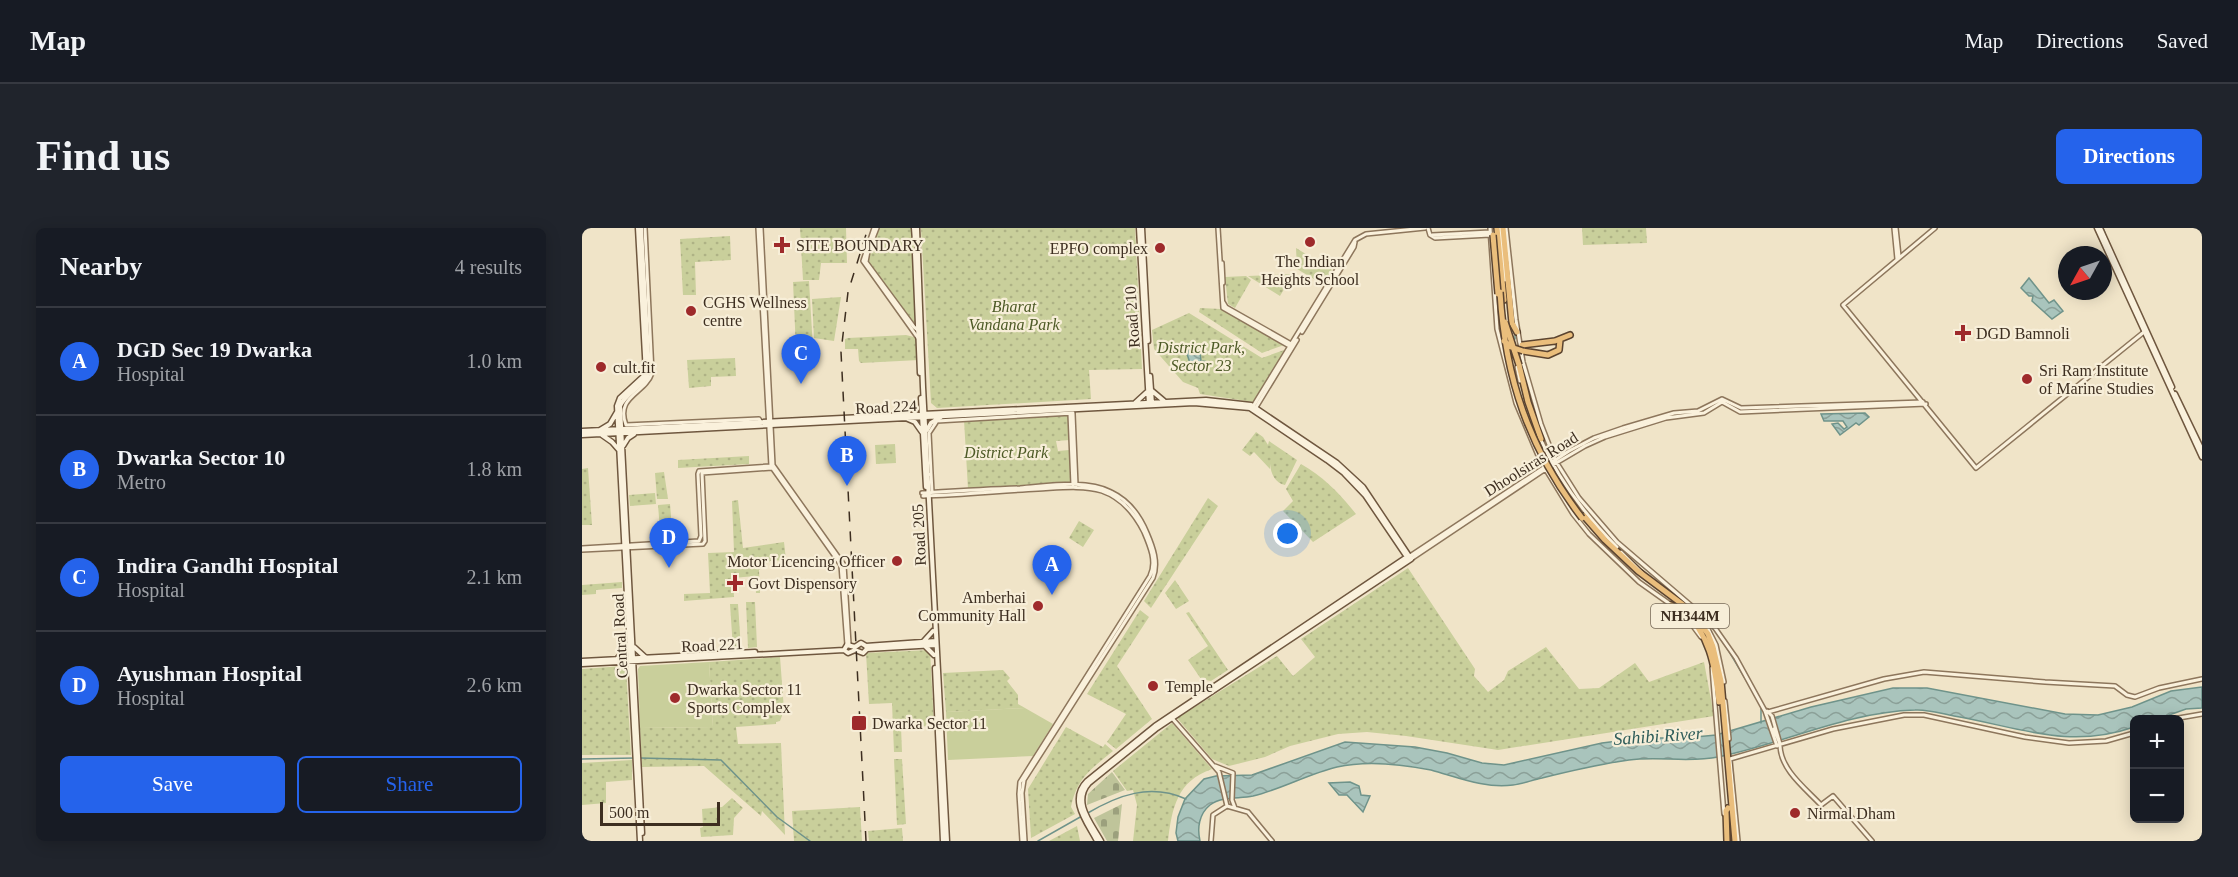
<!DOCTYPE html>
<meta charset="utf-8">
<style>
:root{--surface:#171b24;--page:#20242c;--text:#f1f3f6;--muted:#9ea1a6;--line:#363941;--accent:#2563eb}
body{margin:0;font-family:Georgia,serif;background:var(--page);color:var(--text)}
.controls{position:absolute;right:18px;bottom:18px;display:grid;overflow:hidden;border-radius:9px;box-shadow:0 3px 15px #0003}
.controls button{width:54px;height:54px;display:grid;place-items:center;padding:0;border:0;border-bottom:2px solid var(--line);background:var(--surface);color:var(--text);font:30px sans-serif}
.compass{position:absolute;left:1476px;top:18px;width:54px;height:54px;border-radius:50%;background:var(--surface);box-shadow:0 3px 15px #0003;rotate:230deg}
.scale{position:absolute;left:18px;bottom:15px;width:120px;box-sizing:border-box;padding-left:6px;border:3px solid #3d2e20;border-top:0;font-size:16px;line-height:21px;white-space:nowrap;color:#3d2e20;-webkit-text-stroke:4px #f7eed8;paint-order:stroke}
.you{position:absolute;left:706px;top:306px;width:21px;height:21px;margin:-15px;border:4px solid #fff;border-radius:50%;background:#1a73e8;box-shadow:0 0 0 9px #1a73e833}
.badge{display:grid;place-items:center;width:39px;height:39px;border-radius:50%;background:var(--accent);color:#fff;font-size:20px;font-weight:700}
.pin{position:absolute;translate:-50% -50px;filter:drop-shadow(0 2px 3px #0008)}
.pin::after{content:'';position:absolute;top:32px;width:21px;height:18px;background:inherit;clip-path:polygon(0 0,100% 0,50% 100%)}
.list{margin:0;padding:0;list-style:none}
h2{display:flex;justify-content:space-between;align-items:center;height:78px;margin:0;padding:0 24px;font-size:26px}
h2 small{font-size:20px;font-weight:400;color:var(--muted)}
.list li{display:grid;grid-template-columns:39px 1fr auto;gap:18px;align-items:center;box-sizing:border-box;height:108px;padding:0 24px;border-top:2px solid var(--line)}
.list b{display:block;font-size:22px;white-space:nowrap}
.list p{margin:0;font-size:20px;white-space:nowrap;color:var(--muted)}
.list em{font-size:20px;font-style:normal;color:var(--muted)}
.actions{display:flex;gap:12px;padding:18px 24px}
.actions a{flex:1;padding:14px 0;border:2px solid var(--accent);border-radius:9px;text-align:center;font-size:21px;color:var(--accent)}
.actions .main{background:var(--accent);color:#fff}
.map{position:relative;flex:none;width:1620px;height:613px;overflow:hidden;border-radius:9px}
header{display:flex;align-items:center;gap:36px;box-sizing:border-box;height:84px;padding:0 30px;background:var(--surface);border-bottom:2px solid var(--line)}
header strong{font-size:28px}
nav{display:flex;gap:33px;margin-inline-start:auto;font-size:21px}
.intro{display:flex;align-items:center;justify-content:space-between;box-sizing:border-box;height:144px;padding:0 36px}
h1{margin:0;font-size:42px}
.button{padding:15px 27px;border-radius:9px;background:var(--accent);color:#fff;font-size:21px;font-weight:700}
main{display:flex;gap:36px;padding:0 36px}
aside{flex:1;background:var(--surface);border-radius:9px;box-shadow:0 3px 15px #0003}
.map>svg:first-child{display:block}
.grass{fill:url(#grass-dots)}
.cemetery{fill:url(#cemetery-stones)}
.garden{fill:#c9cf9b}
.water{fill:url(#water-waves);stroke:#6f938a;stroke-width:1.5}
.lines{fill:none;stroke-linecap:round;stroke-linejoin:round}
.stream{stroke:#6f938a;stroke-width:1.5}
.tertiary-casing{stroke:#8d765c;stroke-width:6}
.secondary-casing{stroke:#6f573f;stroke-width:7}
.trunk-casing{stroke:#5b4430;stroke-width:8}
.tertiary{stroke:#faf1dc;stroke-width:3}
.secondary{stroke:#faf1dc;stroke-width:4}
.trunk{stroke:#eabe7c;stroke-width:5}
.rail{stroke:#3d2e20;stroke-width:1.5;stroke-dasharray:10 10;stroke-linecap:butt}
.trunk-bridge-casing{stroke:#5b4430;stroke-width:8;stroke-linecap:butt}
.trunk-bridge{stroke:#eabe7c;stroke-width:5}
.poi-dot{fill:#9e2a2b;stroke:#f7eed8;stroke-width:2}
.labels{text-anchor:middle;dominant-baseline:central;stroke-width:4.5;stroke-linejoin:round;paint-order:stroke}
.shield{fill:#f7eed8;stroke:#756857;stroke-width:1.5}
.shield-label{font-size:15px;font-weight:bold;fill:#3d2e20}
.poi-label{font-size:16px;fill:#3d2e20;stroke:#f7eed8;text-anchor:start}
.park-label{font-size:16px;font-style:italic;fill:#4d5a26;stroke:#f7eed8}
.street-label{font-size:16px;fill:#3d2e20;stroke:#f7eed8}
.water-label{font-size:18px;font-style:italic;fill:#2f5d5a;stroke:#f7eed8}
</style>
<header>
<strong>Map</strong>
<nav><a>Map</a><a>Directions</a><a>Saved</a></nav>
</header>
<div class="intro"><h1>Find us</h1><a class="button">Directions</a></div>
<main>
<aside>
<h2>Nearby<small>4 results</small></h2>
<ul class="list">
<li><span class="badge">A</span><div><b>DGD Sec 19 Dwarka</b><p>Hospital</p></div><em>1.0 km</em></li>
<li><span class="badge">B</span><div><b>Dwarka Sector 10</b><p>Metro</p></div><em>1.8 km</em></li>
<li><span class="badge">C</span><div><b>Indira Gandhi Hospital</b><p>Hospital</p></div><em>2.1 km</em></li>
<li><span class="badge">D</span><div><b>Ayushman Hospital</b><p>Hospital</p></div><em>2.6 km</em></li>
</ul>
<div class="actions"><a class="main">Save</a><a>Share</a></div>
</aside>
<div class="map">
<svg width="1620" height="613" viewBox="0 0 1620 613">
<defs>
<pattern id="grass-dots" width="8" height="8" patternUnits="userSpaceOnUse" patternTransform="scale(1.5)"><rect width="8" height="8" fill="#c9cf9b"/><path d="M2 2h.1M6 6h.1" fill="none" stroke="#aeb285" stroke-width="1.8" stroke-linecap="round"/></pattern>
<pattern id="cemetery-stones" width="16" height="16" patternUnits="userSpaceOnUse" patternTransform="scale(1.5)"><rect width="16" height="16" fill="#bfc49a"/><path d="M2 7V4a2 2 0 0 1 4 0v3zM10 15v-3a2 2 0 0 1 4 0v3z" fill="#9ca07d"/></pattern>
<pattern id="water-waves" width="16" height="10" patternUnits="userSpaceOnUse" patternTransform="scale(1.5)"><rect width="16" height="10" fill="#a9c4bc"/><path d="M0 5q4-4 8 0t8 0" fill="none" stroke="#8ba098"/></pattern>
</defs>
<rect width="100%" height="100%" fill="#f0e4c8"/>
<path class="grass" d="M218,0H264L265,35H239L237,52H221Z
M297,0H331L335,103L284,32Z
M339,0H553L560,141L507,142L509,171L355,180L349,175Z
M1000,0H1064L1065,15L1001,17Z
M148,8L149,32L113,34L114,67H101L98,11Z
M714,20L750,42L742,57L715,41Z
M711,46L698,68L666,48Z
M664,48L669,52L653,80L646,76L643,49Z
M227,53L231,121L214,122L211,54Z
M259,69L252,113L232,110L230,71Z
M618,80L639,81L702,117L680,125L617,84Z
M607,85L680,130L705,121L671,174L618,166L616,160L601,154L572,121L570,102Z
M324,107L336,110L337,132L279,135L277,133L276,121H263V111L266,110Z
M153,130L154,148L129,149V158L107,160L105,132Z
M487,186L488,212L474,213L476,223L487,222L491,256L386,261L382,192Z
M674,204L681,209L686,217L687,213L715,232L703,257C693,255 689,246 688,236V241L672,224L668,228L660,222Z
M313,216L314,235L294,236L293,217Z
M167,228V236L96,240V232Z
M719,236C742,249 758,266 774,286L731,314L701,283L711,273L704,261Z
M6,240L10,297H0V241Z
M82,244L86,271H75L73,245Z
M73,265L74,276L48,278L47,267Z
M626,270L636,278L569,380L562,373Z
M156,272L161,320L202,314L204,332L188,333L177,342L178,365H174L173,348L151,350L152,369L102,373V366L128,365L126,325L152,324L150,273Z
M88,276L91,313L79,314L76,277Z
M497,293L512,302L501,319L487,310Z
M826,340L893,441L892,448L906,464L922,452L926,443L964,419L997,461L1017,460L1053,435L1067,454L1122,434L1132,488L916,522L824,508L785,504L756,506L708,518L683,529L647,538L630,531L595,490L695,428L711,448L733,429L719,411Z
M593,352L607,373L594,381L583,365Z
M40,354V360L14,362V366L0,367V357Z
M164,374H173L175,419L166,420Z
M148,376H156L159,421H151Z
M558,382L567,389L535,438L570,491L534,521L525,514L544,486L505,466Z
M607,384L646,442L629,453L619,451L606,432L626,418L604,385Z
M348,422L352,498L319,499L320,524H312L310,475L287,476L284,425Z
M198,429L202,482L198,493L194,494V496L154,499L156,516L199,515L203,607L180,583L179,588L122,538L60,539L58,500L131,499L127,434Z
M42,438L44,441L49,527H0V441Z
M421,442L428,450L425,453L436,467V476L443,480L364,484L361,445Z
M590,495L630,541C595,553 590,580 586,613H551L555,577L551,562L545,563L531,543Z
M484,499L521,519L523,516L531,523C509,541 495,550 489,579L493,586L449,610L446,561Z
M312,531H320L324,596L315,597Z
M50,532V552L24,554V575L0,577V535Z
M150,570L161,580L152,590L151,607L119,609L118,600L121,599L120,581L140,579Z
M278,579L280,613H212L210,583Z
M495,598L498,613H467Z
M320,600L321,613H287L286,603Z"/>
<path class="cemetery" d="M530,544L543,562L505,577L506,566Z
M540,576L536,613H525L512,590Z"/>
<path class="garden" d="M127,434L131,499L58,500L56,441L58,438Z
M443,480L471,496L451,528L366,532L364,484Z"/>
<path class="water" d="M1447,50L1467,75L1472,72L1481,83L1470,91L1450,73L1451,68H1447L1439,60Z
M611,119L618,123L619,133L627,134V140L624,142L620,138L615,142L608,135L605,126L608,120Z
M1283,185L1287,189L1277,197L1274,195L1258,207L1250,196L1256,195L1262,201L1265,199L1261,193H1242L1239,186Z
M1620,459V480L1604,481L1576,491H1552V499C1486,522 1437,499 1372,488C1360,486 1346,481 1333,482C1265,484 1203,515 1136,529C1107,535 1077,528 1047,532C1018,536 988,543 960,550C950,552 941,556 931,557C903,561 875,549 849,542C819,536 785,532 755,539C726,546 700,561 671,568C657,571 640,568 628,577C617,586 615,600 618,613H596L594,605L596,589L603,571L622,551L634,548L670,547L763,514L833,519L865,525L900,535L922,537L1020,515L1060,510H1103L1134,507L1229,479L1311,460H1345L1483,486L1516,487L1550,479L1589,463Z
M768,554L777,558L779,567L788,568L781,584L765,567H757L747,555Z"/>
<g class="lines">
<path class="stream" d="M1521,0L1523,5
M1516,8L1524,25
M933,105V111
M1568,119L1588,164
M1588,165L1595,180
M947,167L955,191
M960,207L968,225
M969,227L970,230
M976,240L990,262
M998,273L1017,298
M1037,319L1086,360
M1127,396L1131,401
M1135,405L1148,425L1177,474
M1179,479V495
M58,530L139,532L195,589L228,613
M0,531L53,530
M504,586C536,567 568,555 604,571
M456,613L500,588"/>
<g class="tertiary-casing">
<path id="tertiary" d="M63,0L70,145C63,166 33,168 44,197L177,191L179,195
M176,0L189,238L259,337L265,417
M179,0L191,237L262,337L267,416
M292,0L281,33L336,110
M295,0L286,23L284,34L332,99L337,103
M636,0L641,80L709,119
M846,0L848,7L853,10L908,7
M908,0L915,101L934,175L958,232L991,286L1007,306L1057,354L1088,376
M918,0L923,52
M924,0L934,92L941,134L959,196L973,232L997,270L1035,314L1119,386L1133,400L1154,430L1183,483L1195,518
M1312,0L1315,31
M1314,0L1317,28
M1353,0L1261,77L1394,240L1562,104
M850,7L908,4
M640,35L641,55
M641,74L644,79L711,117
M720,104L772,19L773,14
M935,139L938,153
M670,180L773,12L784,6L843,0
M673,181L715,112
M488,186L491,257
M491,186L494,257
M958,210C976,251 1003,287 1035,319
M970,225H982
M349,245L350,264
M346,247L349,245L347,205L355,193L491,185
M340,265C373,263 405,261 438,260C466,258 503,251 529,264C546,272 558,288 565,305C571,319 577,335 571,350L442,552L440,565L443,613
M341,268C379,267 418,263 456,261C477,260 500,257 520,263C540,270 553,286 562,304C568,318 575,334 568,348L438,554L437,566L440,613
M0,320L117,313L119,308L116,246L117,243L188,238
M0,322L121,316L123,313L120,245L190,240
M1039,324L1060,345
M828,328L987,223L1012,210L1041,200L1092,185L1116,183L1140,171L1159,180L1341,174
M829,331L959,244L1003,218L1023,209L1084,190L1122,185L1140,174L1158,184L1344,176
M1098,384L1111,398L1119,409
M1119,387L1134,417L1142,454
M1130,440L1142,586
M1143,473L1147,511
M1185,483L1190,488L1198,516
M1186,484L1302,451L1342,444L1463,454L1533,458L1545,467L1553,469L1577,460L1620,451
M589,489L637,544L645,578L666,584L690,613
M1591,491L1620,486
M1192,501L1198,516
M1198,518C1199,542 1223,560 1239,577L1251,568L1290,613
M1148,531L1251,501L1322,487H1342L1443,509L1487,515L1524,513L1552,505
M1148,532L1156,613
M633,538L651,545L650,572L653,580
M629,613L631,587L645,578"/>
</g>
<g class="secondary-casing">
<path id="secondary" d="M56,0L64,146L38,170L35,178L58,613
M59,0L67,144C63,158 44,164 38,178L60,605
M332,0L333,13
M335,0L341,159L365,613
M557,0L567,177
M560,0L566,113
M1515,0L1620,229
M1518,0L1590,159
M333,26L338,145
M568,148L570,176
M569,162L582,173
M1593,166L1620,222
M339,170L344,259
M553,175L565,164
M326,191L333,194L340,204
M18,202L28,196L35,184
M345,202L349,195L359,189
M0,203L624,172L669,177L755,235L781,259L829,331L575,500L507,555C490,574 509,595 519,613
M0,207L612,175L668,180L745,232L762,245L783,267L827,332
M20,207L30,214L37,222
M41,218L46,210L52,206
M341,414L351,403
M279,415L284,418L285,421L281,425L273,422L266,425L262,422L265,417L273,419Z
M284,418L354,413
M343,418L352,427
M52,419L64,430
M285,421L354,417
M35,431L48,417
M0,433L173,424
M0,436L262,422
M353,440L361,613
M515,613C505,594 486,572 505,553L573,498L825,329"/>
</g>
<g class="trunk-casing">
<path id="trunk" d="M915,0L922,72
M921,0L930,95L935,104
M940,117L973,113L988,107
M941,123L966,127L977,122L978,112
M937,137L946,174L959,211
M1002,288L1023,312L1056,343L1108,382L1126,406L1131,419L1139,453L1153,613
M1089,377L1101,384
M1099,380C1128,406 1133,437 1137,474
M1145,613L1144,583L1146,580"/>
</g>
<use href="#tertiary" class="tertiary"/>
<use href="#secondary" class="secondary"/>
<use href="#trunk" class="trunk"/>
<path class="rail" d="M284,613L259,124L266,64L286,0"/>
<g class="trunk-bridge-casing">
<path id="trunk-bridge" d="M911,7L916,66
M918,64C923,150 947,221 1000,290
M923,94L937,137
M922,113L929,119L941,123"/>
</g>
<use href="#trunk-bridge" class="trunk-bridge"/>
</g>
<g class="poi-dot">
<circle cx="728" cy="14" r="6"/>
<path d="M197 8h6v6h6v6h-6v6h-6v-6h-6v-6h6z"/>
<circle cx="578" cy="20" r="6"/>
<circle cx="109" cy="83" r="6"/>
<path d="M1378 96h6v6h6v6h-6v6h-6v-6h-6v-6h6z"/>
<circle cx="19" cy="139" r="6"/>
<circle cx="1445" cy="151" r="6"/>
<circle cx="315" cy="333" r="6"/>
<path d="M150 346h6v6h6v6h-6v6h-6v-6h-6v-6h6z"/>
<circle cx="456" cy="378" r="6"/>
<circle cx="571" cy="458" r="6"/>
<circle cx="93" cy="470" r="6"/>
<rect x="269" y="487" width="16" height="16" rx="3"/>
<circle cx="1213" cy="585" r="6"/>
</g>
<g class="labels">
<rect class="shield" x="1069" y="376" width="78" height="24" rx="4.5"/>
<g class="shield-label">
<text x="1108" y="388">NH344M</text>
</g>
<g class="poi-label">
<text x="214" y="17">SITE BOUNDARY</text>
<text x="566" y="20" text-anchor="end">EPFO complex</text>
<text x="728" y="33" text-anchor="middle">The Indian<tspan x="728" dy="18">Heights School</tspan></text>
<text x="121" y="74">CGHS Wellness<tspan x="121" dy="18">centre</tspan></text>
<text x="1394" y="105">DGD Bamnoli</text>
<text x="31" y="139">cult.fit</text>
<text x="1457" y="142">Sri Ram Institute<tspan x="1457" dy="18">of Marine Studies</tspan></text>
<text x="303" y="333" text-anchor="end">Motor Licencing Officer</text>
<text x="166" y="355">Govt Dispensory</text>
<text x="444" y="369" text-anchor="end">Amberhai<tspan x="444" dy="18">Community Hall</tspan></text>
<text x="583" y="458">Temple</text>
<text x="105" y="461">Dwarka Sector 11<tspan x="105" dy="18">Sports Complex</tspan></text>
<text x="290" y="495">Dwarka Sector 11</text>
<text x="1225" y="585">Nirmal Dham</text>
</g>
<g class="park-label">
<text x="432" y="78">Bharat<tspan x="432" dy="18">Vandana Park</tspan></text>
<text x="619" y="119">District Park,<tspan x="619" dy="18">Sector 23</tspan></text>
<text x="424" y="224">District Park</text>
</g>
<g class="street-label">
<text transform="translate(550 89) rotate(-94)">Road 210</text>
<text transform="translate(304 179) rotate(-3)">Road 224</text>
<text transform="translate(949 236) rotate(-32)">Dhoolsiras Road</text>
<text transform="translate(337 307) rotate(-93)">Road 205</text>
<text transform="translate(38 408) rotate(-93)">Central Road</text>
<text transform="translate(130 417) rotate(-3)">Road 221</text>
</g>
<g class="water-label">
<text transform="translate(1076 508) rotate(-4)">Sahibi River</text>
</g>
</g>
</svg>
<div class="controls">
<button>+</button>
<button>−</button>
</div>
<svg class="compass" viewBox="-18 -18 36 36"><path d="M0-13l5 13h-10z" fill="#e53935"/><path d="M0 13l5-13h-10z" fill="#9ea1a6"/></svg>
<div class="scale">500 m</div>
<div class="you"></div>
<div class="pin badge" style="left:470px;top:367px">A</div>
<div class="pin badge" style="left:265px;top:258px">B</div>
<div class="pin badge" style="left:219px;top:156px">C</div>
<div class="pin badge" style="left:87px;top:340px">D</div>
</div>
</main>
